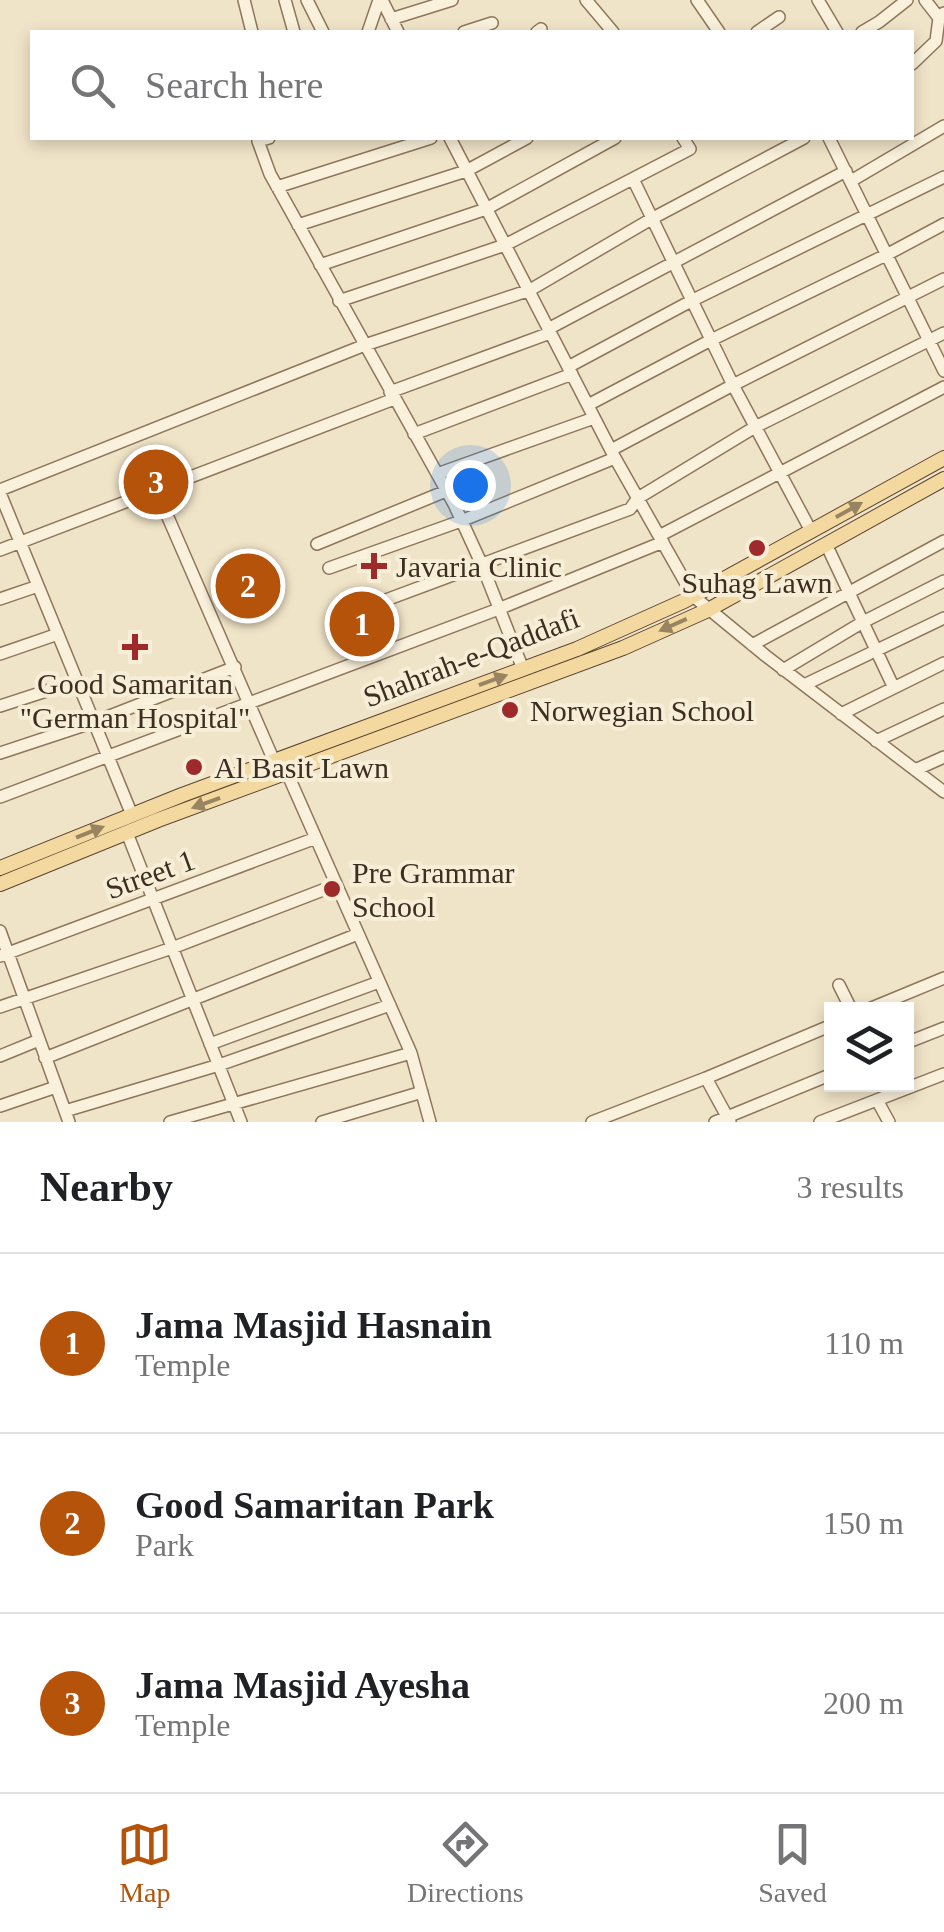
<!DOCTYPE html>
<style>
:root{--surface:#fff;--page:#f2f2f2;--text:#202124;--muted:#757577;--line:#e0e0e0;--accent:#b45309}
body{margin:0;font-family:Georgia,serif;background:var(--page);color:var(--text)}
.controls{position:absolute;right:30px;bottom:30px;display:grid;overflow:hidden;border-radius:0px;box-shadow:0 5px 15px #0003}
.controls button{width:90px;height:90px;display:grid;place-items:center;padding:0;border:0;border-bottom:2px solid var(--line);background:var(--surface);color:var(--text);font:50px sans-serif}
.you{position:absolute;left:470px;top:485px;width:35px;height:35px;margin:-25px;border:8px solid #fff;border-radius:50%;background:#1a73e8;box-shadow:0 0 0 15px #1a73e833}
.badge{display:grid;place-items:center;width:65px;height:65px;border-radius:50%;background:var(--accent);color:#fff;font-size:32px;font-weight:700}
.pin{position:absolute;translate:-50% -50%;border:5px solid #fff;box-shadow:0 2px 10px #0006}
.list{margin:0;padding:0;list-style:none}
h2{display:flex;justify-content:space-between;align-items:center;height:130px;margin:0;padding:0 40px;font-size:42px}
h2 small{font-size:32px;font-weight:400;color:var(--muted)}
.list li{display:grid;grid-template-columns:65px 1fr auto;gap:30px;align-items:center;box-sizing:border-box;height:180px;padding:0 40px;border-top:2px solid var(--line)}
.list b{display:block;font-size:38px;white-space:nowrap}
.list p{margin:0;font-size:32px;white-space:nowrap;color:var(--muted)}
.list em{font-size:32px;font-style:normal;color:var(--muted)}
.icon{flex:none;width:55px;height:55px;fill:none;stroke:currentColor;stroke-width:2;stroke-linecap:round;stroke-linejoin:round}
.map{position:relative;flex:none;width:944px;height:1122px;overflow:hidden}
.search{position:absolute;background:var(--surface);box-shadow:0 5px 15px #0003;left:30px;right:30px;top:30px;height:110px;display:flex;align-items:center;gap:25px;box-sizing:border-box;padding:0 35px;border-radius:0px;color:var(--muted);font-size:38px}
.sheet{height:670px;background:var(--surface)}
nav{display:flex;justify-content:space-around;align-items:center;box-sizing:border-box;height:140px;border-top:2px solid var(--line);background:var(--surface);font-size:28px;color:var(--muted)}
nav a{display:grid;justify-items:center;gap:5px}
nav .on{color:var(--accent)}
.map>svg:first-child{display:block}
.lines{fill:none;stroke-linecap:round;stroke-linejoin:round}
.minor-casing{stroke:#8d765c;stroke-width:14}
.major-casing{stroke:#5b4430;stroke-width:16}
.minor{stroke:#faf1dc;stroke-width:11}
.major{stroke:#f3d9a0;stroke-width:14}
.oneway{fill:#988460}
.poi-dot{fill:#9e2a2b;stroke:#f7eed8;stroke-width:4}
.labels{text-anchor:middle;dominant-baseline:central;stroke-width:8;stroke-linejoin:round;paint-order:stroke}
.poi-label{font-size:30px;fill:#3d2e20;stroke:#f7eed8;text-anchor:start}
.street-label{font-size:30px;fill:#3d2e20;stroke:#f7eed8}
</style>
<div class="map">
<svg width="944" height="1122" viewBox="0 0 944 1122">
<rect width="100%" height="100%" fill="#f0e4c8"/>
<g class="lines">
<g class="minor-casing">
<path id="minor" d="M244,0L252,32
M285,0L294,32
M307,0L323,32
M382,0L398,32
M586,0L613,32
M697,0L719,32
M818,0L837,32
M925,0L939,18
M391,19L452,0
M368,32L379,0
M464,32L492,23
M537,32L541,29
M757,32L779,17
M862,32L879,22L907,0
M912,64L936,41L939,18L944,13
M269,138L258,141L270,174L454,504L482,565L523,669
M450,138L615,458L693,596L766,656L944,792
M829,138L944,371
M633,179L733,385L811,531
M851,181L944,126
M277,187L431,138
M298,225L466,171L527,138
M320,265L486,209L615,138
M339,301L505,245L690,149L683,138
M548,329L846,171
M568,367L693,300L944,177
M390,392L550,333
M588,405L711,340L888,254L944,224
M414,434L572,374
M611,450L733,385L944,279
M437,474L594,418
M0,490L365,345L530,290L653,218L804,138
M0,493L132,815
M167,515L274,761
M659,536L944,387
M317,544L446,491
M826,544L893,686
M0,550L394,399
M329,568L461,521L615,458
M0,599L38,586
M351,613L630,509L638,498L755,427L944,333
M752,645L944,541
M0,654L58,634
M783,670L863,622L944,581
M804,685L944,618
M0,706L77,681
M841,714L944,663
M876,741L944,709
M0,753L94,722L235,667
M284,766L411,1053L430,1122
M915,770L944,757
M0,797L496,610L663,542
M127,833L241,1122
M0,931L69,1122
M0,956L316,838
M839,985L851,1009
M0,1007L172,948L336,885
M869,1009L944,978
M906,1043L944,1028
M210,1044L379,982
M0,1056L39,1040
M45,1058L358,934
M877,1100L889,1122
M0,1106L56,1087
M65,1111L219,1065L390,1005
M170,1122L411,1053
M322,1122L422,1092
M592,1122L706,1078
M715,1122L832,1074
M730,1122L706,1078L832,1025
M820,1122L944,1074"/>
</g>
<g class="major-casing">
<path id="major" d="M0,868L182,795L577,649L684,601L944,458
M0,884L158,820L623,648L708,610L944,479"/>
</g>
<use href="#minor" class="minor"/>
<use href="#major" class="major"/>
</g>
<defs><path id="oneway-solid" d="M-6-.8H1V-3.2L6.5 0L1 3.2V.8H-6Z" transform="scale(2.5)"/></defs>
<g class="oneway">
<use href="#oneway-solid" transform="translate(849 510) rotate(-29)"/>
<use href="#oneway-solid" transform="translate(673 625) rotate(156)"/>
<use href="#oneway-solid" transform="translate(493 680) rotate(-20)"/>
<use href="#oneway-solid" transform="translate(206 803) rotate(160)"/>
<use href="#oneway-solid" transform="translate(90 832) rotate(-22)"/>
</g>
<g class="poi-dot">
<circle cx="757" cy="548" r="10"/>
<path d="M369 551h10v10h10v10h-10v10h-10v-10h-10v-10h10z"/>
<path d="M130 632h10v10h10v10h-10v10h-10v-10h-10v-10h10z"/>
<circle cx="510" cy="710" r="10"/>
<circle cx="194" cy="767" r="10"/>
<circle cx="332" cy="889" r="10"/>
</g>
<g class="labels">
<g class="poi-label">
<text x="396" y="566">Javaria Clinic</text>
<text x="757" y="582" text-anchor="middle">Suhag Lawn</text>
<text x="135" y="683" text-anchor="middle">Good Samaritan<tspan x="135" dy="34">"German Hospital"</tspan></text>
<text x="530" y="710">Norwegian School</text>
<text x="214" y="767">Al Basit Lawn</text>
<text x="352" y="872">Pre Grammar<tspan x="352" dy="34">School</tspan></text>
</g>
<g class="street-label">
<text transform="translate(471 657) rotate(-21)">Shahrah-e-Qaddafi</text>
<text transform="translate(150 874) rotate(-20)">Street 1</text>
</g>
</g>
</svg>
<div class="controls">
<button><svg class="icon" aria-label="layers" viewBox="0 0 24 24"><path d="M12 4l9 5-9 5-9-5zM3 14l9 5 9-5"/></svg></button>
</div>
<div class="you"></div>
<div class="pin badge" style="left:362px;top:624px">1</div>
<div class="pin badge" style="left:248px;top:586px">2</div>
<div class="pin badge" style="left:156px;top:482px">3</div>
<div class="search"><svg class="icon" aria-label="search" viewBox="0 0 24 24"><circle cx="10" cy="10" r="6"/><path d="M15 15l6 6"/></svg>Search here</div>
</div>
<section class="sheet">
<h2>Nearby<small>3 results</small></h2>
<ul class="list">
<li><span class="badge">1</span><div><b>Jama Masjid Hasnain</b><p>Temple</p></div><em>110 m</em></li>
<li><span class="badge">2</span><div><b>Good Samaritan Park</b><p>Park</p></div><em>150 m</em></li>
<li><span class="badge">3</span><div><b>Jama Masjid Ayesha</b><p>Temple</p></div><em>200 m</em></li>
</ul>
</section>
<nav>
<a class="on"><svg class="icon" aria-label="map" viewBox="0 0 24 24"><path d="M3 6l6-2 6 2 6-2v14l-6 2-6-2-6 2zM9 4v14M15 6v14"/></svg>Map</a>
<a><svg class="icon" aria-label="directions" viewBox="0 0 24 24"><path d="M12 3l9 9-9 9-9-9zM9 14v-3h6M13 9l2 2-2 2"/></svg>Directions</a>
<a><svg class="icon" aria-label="saved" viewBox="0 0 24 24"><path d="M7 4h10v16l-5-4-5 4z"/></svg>Saved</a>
</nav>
